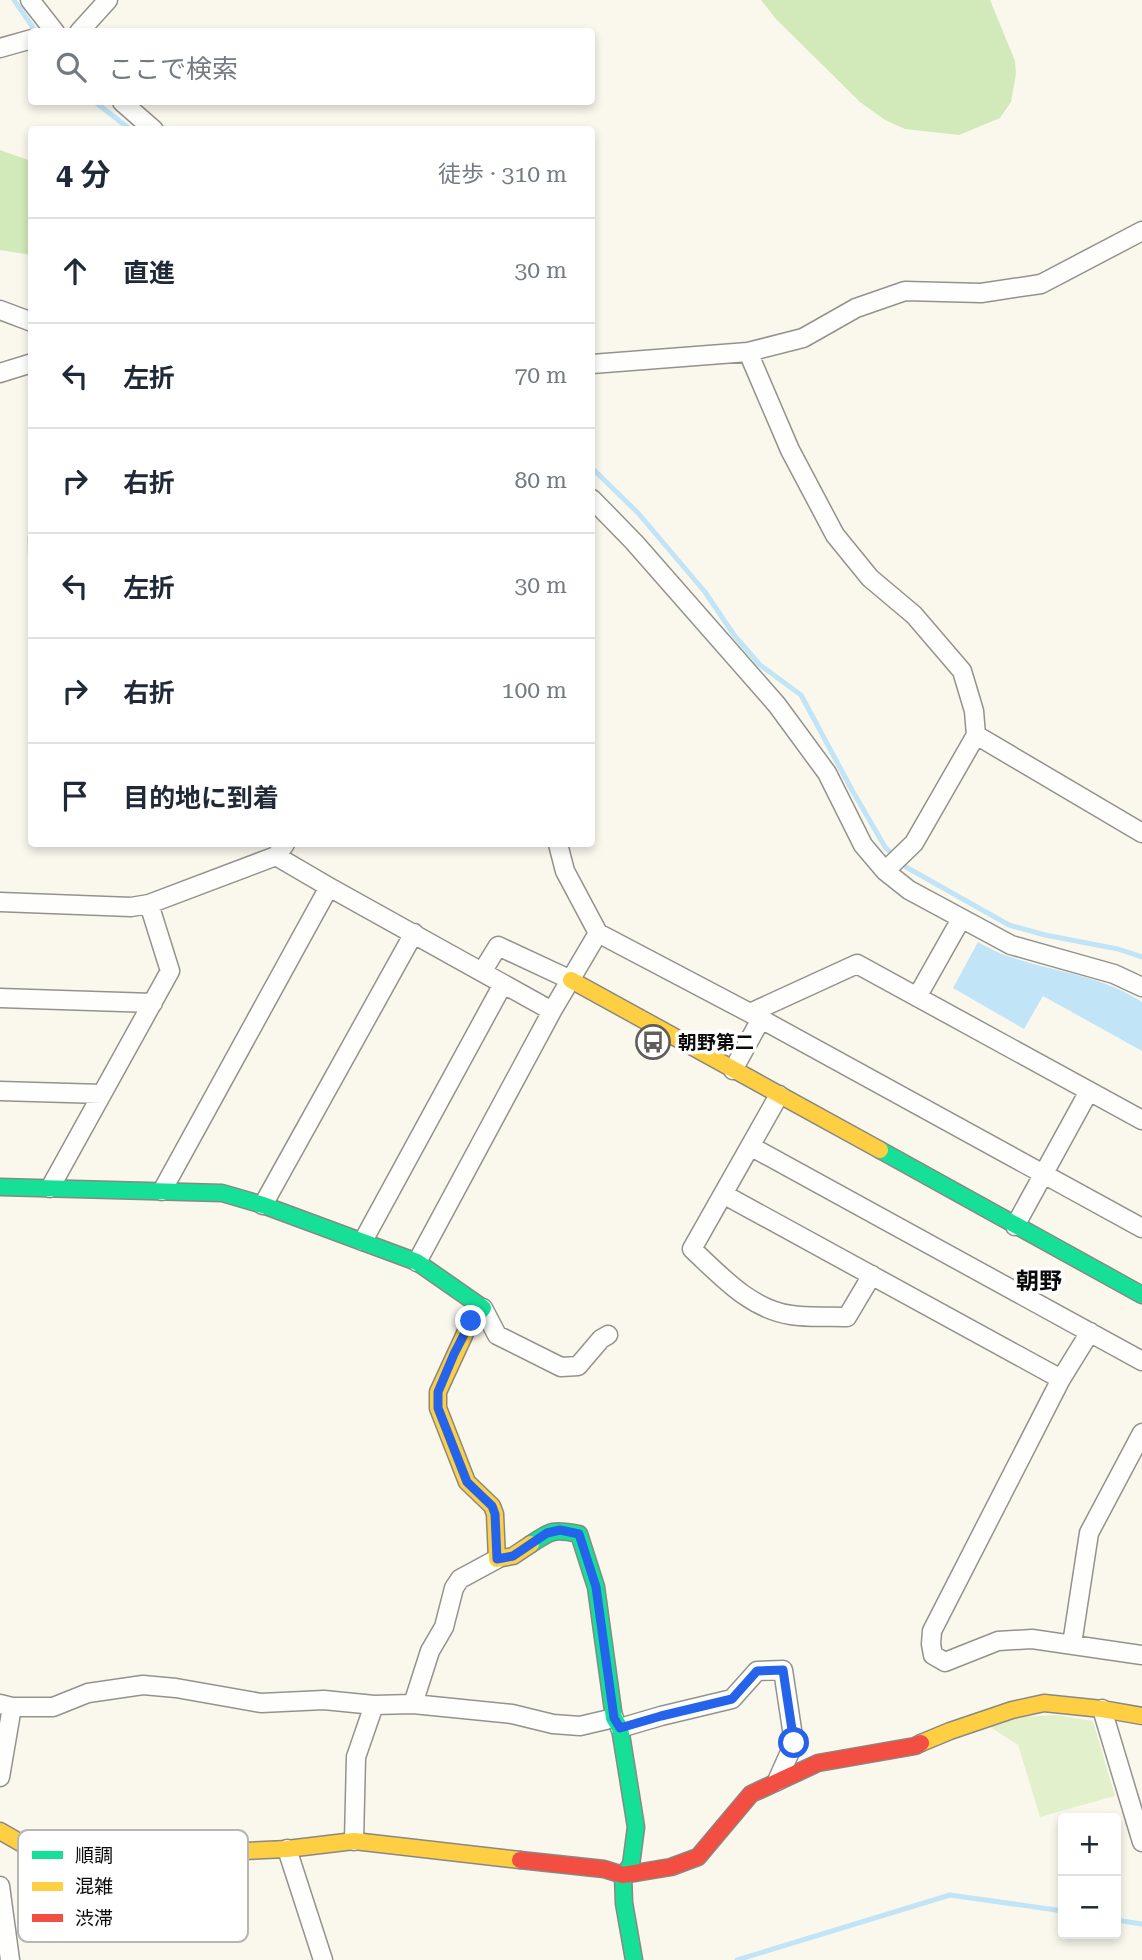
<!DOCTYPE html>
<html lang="ja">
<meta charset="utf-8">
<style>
:root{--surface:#fff;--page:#f6f6f7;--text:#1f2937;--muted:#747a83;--line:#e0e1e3}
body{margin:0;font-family:"Roboto Serif","Noto Sans JP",serif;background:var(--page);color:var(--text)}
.controls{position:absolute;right:21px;bottom:21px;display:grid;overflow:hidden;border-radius:7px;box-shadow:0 4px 10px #0003}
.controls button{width:63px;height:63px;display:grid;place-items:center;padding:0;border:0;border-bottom:2px solid var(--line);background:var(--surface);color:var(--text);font:35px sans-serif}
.stop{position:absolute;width:21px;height:21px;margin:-16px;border:5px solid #2563eb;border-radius:50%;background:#fff}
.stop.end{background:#2563eb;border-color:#fff;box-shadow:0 2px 7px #0008}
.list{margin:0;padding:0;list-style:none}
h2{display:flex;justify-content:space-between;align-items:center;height:91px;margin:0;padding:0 28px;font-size:30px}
h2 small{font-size:23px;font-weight:400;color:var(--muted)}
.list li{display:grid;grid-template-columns:46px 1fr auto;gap:21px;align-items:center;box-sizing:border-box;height:105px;padding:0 28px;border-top:2px solid var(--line)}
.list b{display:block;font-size:26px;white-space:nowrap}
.list em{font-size:23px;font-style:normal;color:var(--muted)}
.icon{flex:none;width:38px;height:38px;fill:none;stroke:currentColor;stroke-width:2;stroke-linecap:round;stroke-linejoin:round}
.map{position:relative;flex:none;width:1142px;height:1960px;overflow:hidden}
.search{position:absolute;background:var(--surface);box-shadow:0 4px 10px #0003;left:28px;top:28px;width:567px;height:77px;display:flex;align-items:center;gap:18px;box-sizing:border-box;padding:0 24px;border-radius:7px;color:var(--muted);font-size:26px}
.panel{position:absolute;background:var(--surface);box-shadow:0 4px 10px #0003;left:28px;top:126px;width:567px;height:721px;border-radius:7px}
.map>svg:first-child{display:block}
.green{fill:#e2f1cb}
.forest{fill:#d2e9b9}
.water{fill:#c1e4f7}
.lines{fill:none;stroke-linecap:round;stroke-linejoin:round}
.stream{stroke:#c1e4f7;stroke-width:5}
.street-casing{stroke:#93928d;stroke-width:21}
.fast-casing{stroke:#898883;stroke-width:19}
.slow-casing{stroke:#898883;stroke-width:19}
.jam-casing{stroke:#898883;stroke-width:19}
.street{stroke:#fefefc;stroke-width:18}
.fast{stroke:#16e098;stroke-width:16}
.slow{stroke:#ffcf43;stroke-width:16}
.jam{stroke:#f24e42;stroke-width:16}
.route{stroke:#2563eb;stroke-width:9}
.labels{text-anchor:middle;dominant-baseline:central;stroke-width:7;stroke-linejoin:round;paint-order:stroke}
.poi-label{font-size:19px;font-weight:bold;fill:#0b0b0b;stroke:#fff;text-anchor:start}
.quarter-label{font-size:23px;font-weight:bold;fill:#0b0b0b;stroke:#fff}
.key{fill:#fff;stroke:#b6b6b6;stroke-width:2}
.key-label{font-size:19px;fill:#0b0b0b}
</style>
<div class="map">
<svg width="1142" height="1960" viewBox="0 0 1142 1960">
<rect width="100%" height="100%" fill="#faf8ed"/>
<path class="green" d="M1056,1715L1093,1721L1115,1796L1040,1817L1018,1745L990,1727L1020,1717Z"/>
<path class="forest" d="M761,0H990L1015,61L1016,74L1011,102L1000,118L959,135L905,129L885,120L860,102L776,19Z
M0,150L31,161V255L0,250Z
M31,525V626L27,538Z"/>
<path class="water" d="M978,942C988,947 997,953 1008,956C1052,972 1102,975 1142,1002V1051L1043,996L1024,1029L953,988Z"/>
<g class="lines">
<path class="stream" d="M14,0L36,32
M95,102L131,130
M592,468L638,513L705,592L734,635L760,665L801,695L852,790L885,847L906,867L1009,925L1045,935L1118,949L1142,957
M1116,1920L1142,1924
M737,1960L950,1895L1063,1911"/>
<g class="street-casing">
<path id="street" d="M30,0L55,32
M79,32L108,0
M0,48L32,39
M122,102L154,130
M0,310L32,322
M748,352L790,450L835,535L870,578L914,615L962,671L974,711L976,735L914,843L885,871
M592,364L748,352L803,338L856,308L905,291L981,293L1041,284L1142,231
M0,373L32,363
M592,499L634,542L777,705L827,773L863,845L885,871L909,890L1011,945L1114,974L1142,987
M976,735L1142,833
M558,844L565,871L598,933L750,1013L1142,1228
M276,856L329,887L552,1011
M0,902L131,907L149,904L276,856L285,844
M482,972L498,946L571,980
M917,997L961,919
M0,998L153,1003
M750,1013L857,964L1142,1120
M733,1070L761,1019
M0,1091L102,1094
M779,1095L692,1249C721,1276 750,1309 791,1315C809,1318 829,1316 847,1317L872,1275
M750,1146L1142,1361
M50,1188L170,971L149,904
M162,1191L329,887
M723,1194L1061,1379
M263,1205L414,933
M1015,1226L1089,1091
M363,1241L503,984
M417,1262L552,1011L598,933
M483,1308L497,1335L561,1367L578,1366L601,1339L608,1335
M1090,1332L1061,1379L932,1631L931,1644L933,1655L945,1662L998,1641L1032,1639L1142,1655
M1072,1644L1089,1533L1142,1433
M0,1704L12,1707H53L88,1693L143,1685L176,1688L261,1703L324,1700L374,1705L413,1704L512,1714L553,1724L580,1726L614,1718
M413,1704L430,1651L444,1627L454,1588L460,1579L497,1559
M1102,1709L1142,1842
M620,1728L661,1716L732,1699L757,1671L783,1670L794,1743L777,1781
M0,1777L12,1707
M354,1841L356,1757L374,1705
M287,1849L323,1960
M0,1886L10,1960"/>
</g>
<g class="fast-casing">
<path id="fast" d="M880,1150L1142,1295
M0,1187L222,1193L263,1205L417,1262L483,1308L468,1327
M531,1544C552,1530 554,1529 579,1534L596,1587L614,1718L620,1728L636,1827L631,1865L623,1875L624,1903L634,1960"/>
</g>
<g class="slow-casing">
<path id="slow" d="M571,980L880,1150
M468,1327L438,1392V1408L467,1482L492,1506L495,1514L497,1559L513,1556L531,1544
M921,1743L950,1731L1012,1710L1044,1703L1102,1709L1142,1716
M0,1831L21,1843L71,1859L287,1849L354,1841L520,1860"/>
</g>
<g class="jam-casing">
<path id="jam" d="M520,1860L604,1869L623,1875L671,1867L698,1857L751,1794L818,1763L915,1746L921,1743"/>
</g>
<use href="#street" class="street"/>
<use href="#fast" class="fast"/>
<use href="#slow" class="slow"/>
<use href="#jam" class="jam"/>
</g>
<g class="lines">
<path class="route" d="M471,1321L454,1354L438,1392V1408L467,1482L492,1506L495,1514L497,1559L513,1556L547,1533L560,1530L579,1534L596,1587L614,1718L620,1728L661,1716L732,1699L757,1671L783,1670L794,1743"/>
</g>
<defs>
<g id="bus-ring" transform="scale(1.75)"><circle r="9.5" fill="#fff" stroke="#5f5e5a" stroke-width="1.5"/><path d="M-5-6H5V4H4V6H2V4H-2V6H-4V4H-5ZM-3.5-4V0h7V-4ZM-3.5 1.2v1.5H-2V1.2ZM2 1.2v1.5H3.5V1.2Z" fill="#5f5e5a"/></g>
</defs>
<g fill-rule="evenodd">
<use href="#bus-ring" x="653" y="1042"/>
</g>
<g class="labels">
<g class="poi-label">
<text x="678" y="1042">朝野第二</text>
</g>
<g class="quarter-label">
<text x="1039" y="1281">朝野</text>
</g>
</g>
<rect x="18" y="1830" width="230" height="112" rx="10" class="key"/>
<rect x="32" y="1851" width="31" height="8" fill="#16e098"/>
<rect x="32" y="1882" width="31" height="9" fill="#ffcf43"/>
<rect x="32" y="1914" width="31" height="8" fill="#f24e42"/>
<g class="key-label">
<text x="75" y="1862">順調</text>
<text x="75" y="1893">混雑</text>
<text x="75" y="1925">渋滞</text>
</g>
</svg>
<div class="controls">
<button>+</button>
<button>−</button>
</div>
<div class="stop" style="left:794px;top:1743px"></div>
<div class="stop end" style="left:471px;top:1321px"></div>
<div class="search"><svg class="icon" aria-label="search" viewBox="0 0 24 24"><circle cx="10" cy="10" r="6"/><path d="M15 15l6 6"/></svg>ここで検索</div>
<section class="panel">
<h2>4 分<small>徒歩 · 310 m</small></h2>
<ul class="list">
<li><svg class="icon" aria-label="ahead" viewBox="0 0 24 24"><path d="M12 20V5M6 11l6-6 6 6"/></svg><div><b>直進</b></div><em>30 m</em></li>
<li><svg class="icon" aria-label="left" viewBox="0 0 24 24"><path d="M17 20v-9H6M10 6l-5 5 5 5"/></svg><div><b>左折</b></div><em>70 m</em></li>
<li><svg class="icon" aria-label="right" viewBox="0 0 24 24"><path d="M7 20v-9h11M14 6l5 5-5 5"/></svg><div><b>右折</b></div><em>80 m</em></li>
<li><svg class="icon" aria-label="left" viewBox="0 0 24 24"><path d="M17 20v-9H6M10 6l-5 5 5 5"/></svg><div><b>左折</b></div><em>30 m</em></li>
<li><svg class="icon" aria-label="right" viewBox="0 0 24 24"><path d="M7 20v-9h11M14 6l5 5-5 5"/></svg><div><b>右折</b></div><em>100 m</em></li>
<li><svg class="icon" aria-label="arrive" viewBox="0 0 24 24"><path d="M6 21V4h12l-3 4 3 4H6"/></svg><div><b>目的地に到着</b></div></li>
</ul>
</section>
</div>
